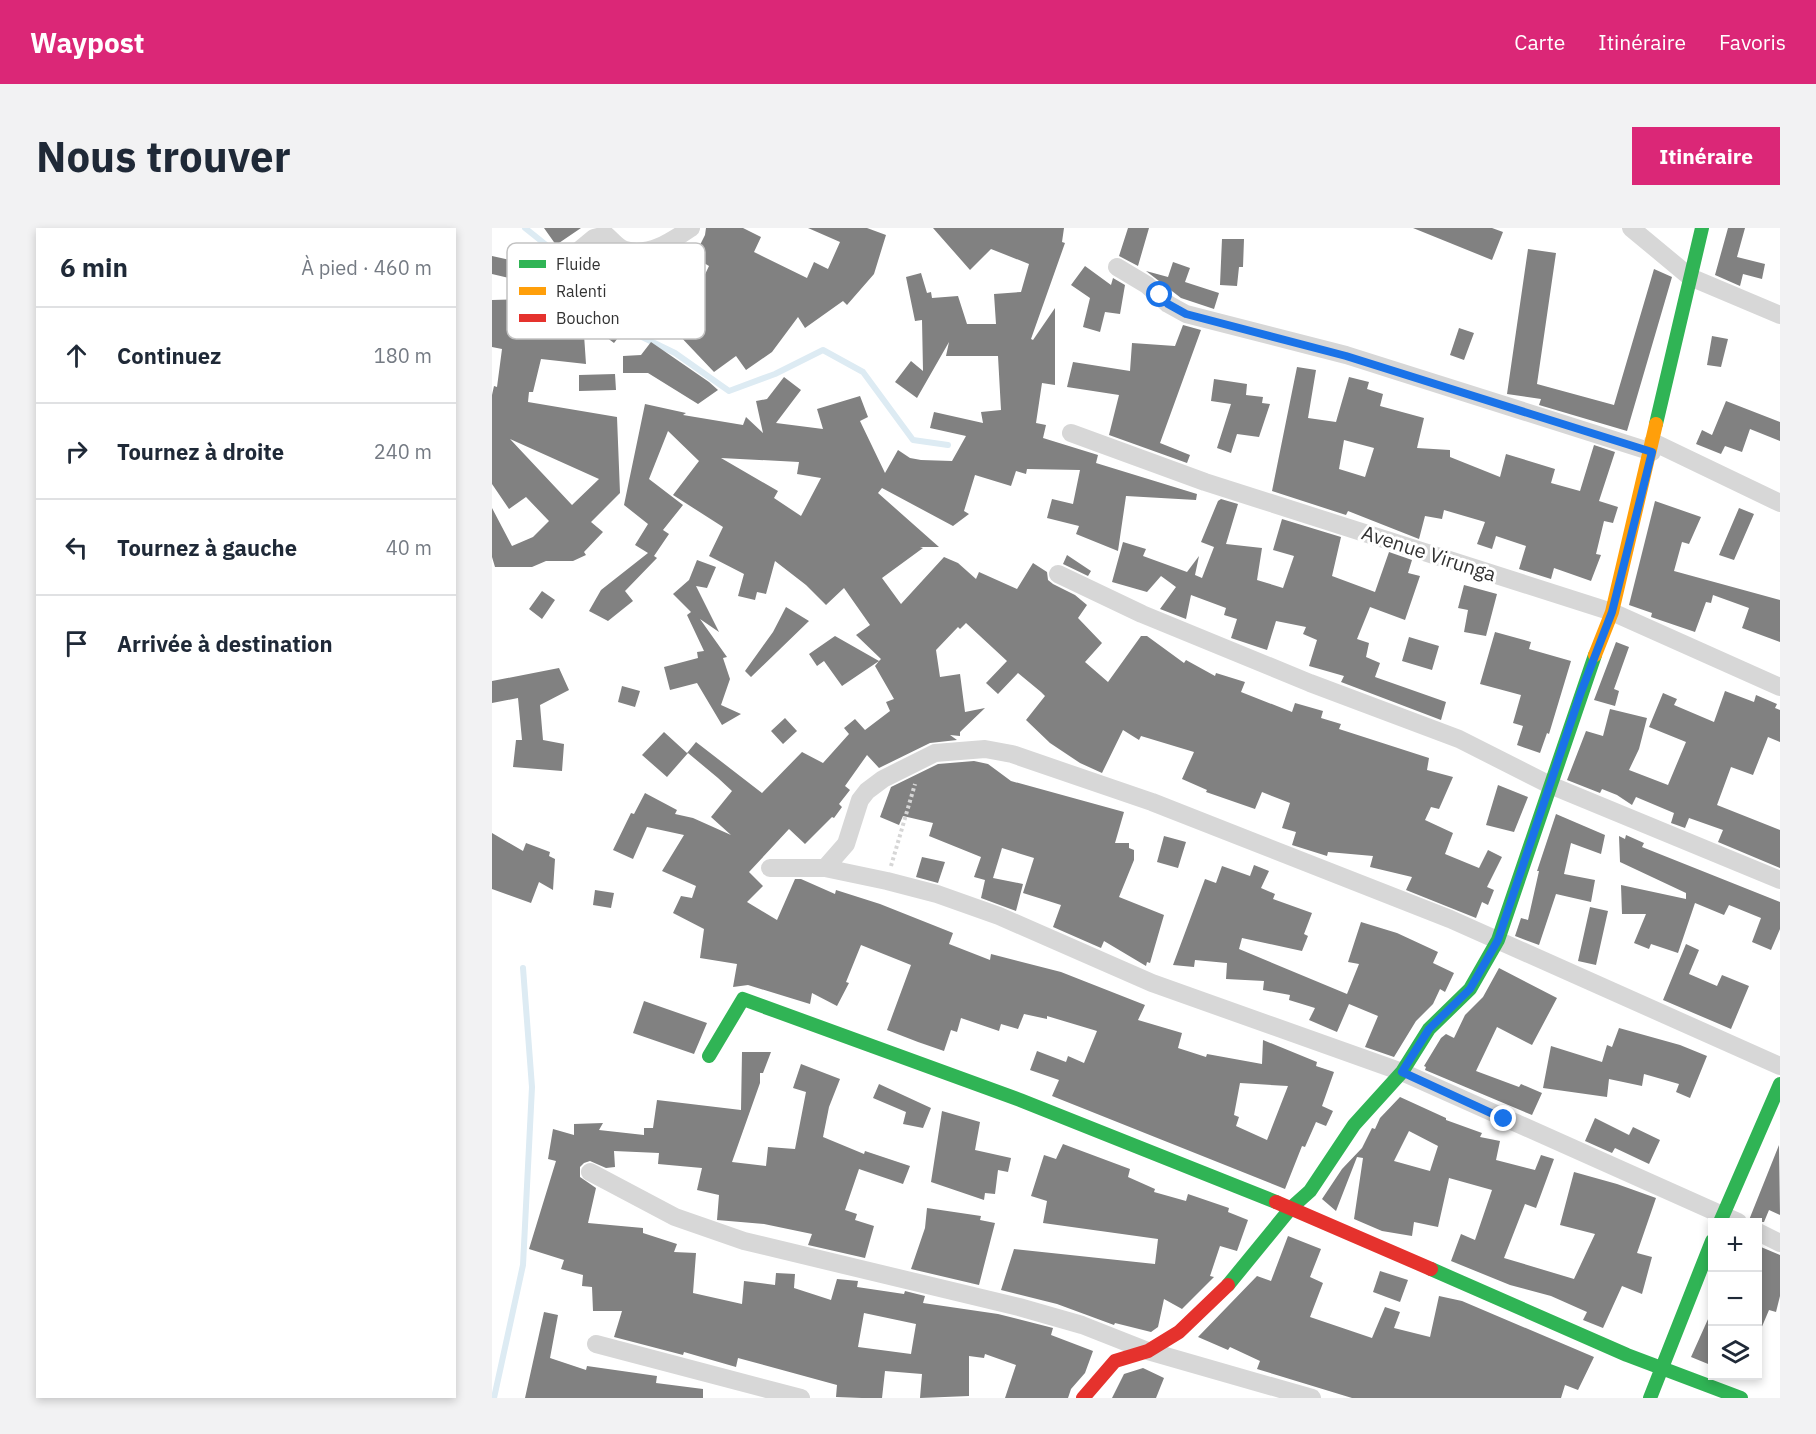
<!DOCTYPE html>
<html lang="fr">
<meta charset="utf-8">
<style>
:root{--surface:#fff;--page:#f2f2f3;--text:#1f2937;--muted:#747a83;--line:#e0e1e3;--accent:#db2777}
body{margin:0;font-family:"IBM Plex Sans",sans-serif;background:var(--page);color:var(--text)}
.controls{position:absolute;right:18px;bottom:18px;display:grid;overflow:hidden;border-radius:0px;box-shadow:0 3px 9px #0003}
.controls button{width:54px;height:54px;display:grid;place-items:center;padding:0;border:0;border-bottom:2px solid var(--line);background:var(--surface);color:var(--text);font:30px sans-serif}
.stop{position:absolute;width:18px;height:18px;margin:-14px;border:4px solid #1a73e8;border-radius:50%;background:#fff}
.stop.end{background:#1a73e8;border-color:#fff;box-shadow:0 2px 6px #0008}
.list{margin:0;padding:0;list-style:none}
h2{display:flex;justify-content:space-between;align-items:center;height:78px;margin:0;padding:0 24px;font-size:26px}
h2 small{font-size:20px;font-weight:400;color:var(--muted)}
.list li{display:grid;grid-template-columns:39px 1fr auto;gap:18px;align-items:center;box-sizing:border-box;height:96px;padding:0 24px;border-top:2px solid var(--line)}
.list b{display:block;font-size:22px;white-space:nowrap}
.list em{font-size:20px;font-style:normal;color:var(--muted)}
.icon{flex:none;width:33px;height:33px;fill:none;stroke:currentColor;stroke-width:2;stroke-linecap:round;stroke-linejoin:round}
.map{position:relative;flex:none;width:1288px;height:1170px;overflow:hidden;border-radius:0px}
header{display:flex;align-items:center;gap:36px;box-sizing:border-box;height:84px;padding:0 30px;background:var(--accent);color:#fff}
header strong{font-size:28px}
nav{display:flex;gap:33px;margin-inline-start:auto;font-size:21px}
.intro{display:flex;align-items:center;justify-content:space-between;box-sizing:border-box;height:144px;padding:0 36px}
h1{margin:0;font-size:42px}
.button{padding:15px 27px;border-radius:0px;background:var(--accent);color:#fff;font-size:21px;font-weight:700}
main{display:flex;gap:36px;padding:0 36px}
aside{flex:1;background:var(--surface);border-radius:0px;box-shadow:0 3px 9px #0003}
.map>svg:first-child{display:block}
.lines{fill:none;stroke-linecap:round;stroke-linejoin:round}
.stream{stroke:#ddebf3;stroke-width:6}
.building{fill:#818181;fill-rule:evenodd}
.path{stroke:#d6d6d6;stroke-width:4;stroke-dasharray:3 3;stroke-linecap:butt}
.street{stroke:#d7d7d7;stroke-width:18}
.fast{stroke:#30b455;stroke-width:14}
.slow{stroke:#ff9f0a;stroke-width:14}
.jam{stroke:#e5322d;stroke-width:14}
.route{stroke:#1a73e8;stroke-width:8}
.labels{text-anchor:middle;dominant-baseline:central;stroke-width:6;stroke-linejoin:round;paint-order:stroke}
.street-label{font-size:20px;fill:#333;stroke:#fff}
.key{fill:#fff;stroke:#c2c2c2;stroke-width:1.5}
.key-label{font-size:16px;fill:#333}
</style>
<header>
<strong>Waypost</strong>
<nav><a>Carte</a><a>Itinéraire</a><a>Favoris</a></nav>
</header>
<div class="intro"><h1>Nous trouver</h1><a class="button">Itinéraire</a></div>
<main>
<aside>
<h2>6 min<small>À pied · 460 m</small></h2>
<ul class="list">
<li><svg class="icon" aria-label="ahead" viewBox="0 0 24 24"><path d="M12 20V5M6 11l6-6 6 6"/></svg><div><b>Continuez</b></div><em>180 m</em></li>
<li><svg class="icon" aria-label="right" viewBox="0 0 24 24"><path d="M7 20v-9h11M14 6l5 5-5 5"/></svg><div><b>Tournez à droite</b></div><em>240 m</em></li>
<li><svg class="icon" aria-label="left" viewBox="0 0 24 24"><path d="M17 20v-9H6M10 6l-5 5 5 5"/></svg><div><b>Tournez à gauche</b></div><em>40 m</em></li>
<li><svg class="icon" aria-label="arrive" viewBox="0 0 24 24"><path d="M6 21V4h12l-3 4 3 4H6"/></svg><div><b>Arrivée à destination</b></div></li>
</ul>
</aside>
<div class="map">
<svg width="1288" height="1170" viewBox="0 0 1288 1170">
<rect width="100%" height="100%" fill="#fff"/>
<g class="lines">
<path class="stream" d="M33,0L53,16L148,108L183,125L237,163L283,146L331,122L371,144L421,212L456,217
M2,1170L31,1037L40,859L31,740"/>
</g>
<path class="building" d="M52,0H89L64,17Z
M214,0H251L269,9L262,24L315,50L322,34L336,41L348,14L316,0H375L394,7L382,46L355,77L351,73L313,100L306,89L280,124L254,142L244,128L222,144L148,66L125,84L88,36L111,19L121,28L133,52L147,41L176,78L194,59L203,67L217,38L202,29L213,7Z
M441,0H572L570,14L573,15L539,111L541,112L563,80V157L550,155L544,195L554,197L551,210L606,227L604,235L705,266L704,272L634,268L626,323L584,306L587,298L555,290L560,271L581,276L588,242L535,241L534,246L524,243L519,258L483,247L472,283L477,286L461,298L390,260L386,265L447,319H428L431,320L390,350L409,376L452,329L466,335L484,351L487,344L525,361L541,335L555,344L556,352L561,356L583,367L595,377L586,390L610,415L593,434L616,454L649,408H655L692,435L694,432L723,448L724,445L753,454L749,464L800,484L803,475L831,483L829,490L849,496L847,501L937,530L935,542L961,549L947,581L939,579L933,592L961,605L953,626L987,640L996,622L1010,629L995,659L1002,662L996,677L990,674L984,690L914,662L920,649L878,639L881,628L836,624L835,628L800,617L804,604L790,600L798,575L770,564L763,581L714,564L715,562L690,551L702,524L649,508L647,512L631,502L610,545L588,535L558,515L534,492L553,468L549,464L526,445L506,466L494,455L515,433L474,395L468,401L466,399L444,422L448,449L468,446L473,484L493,480L468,504V508L458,507L465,512L438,515L387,540L375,527L353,558L358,562L347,576L350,579L342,590L340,589L313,616L297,601L257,644L271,658L255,674L285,692L303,651H309L343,666L344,662L388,676L461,705L457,716L498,732L499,726L569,744L653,777L646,792L690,805L686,820L714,829L715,826L770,836L771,812L825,834L824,838L842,844L830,878L841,883L834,898L824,894L813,919L810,918L793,961L560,868L567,852L538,842L545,823L574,834L576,828L592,835L605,803L555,788V791L532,786L526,801L509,796L507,803L469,790L465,804L459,802L452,823L426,814L395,802L419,737L369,717L354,754L357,755L345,778L320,765L318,776L256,757L241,759L245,736L208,730L212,701L181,685L189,668L200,670L204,658L170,643L192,607L155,599L141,631L121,622L139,585L142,586L153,565L185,582L183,586L201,590L239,607L219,589L240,563L226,550L196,525L175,549L150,527L172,504L195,525L204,514L270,565L310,524L331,535L357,506L352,500L363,491L373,502L398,483L394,474L402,471L383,438L387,433L350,458L332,433L325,438L317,426L343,408L387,433L389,431L364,407L378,397L352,360L334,377L314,357L283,333L274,366L265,364L263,372L246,368L252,346L217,328L231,299L181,267L207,233L176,203L157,251L191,277L171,302L177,306L162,328L165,330L133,363L141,373L116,393L97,383L109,362L156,325L143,317L156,296L132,277L153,176L194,185L191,187L251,197L254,189L271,205L264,173L275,171L292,149L309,162L284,195L331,201L325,181L368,168L376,189L368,193L393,245L406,222L418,230L429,232L460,233L474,208L438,200L442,184L491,195L489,184L509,182L506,128H454L457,114L425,170L403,154L419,133L431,143L430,92L423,93L414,49L429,45L435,65L439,64L440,70L466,68L475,96H504L502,66L529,64L537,36L499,21L478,42ZM229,230L307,234L305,246L329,250L309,288L282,270L286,263ZM748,855L796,858L775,912L744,898L747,889L742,887Z
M636,0H657L646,38L627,28Z
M921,0H1000L1011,4L1000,32Z
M1236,0H1253L1245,29L1273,36L1270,51L1251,46L1248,58L1223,47Z
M730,11H752L751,39H747L745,58L728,57Z
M1036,21L1064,25L1045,156L1122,177L1162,41L1180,49L1135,203L1047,177L1049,171L1015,166Z
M0,28L44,38L39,55L0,46Z
M681,34L698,40L693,54L727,65L722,81L689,70L654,43L676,49Z
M593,38L619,57L621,50L633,57L628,86L613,84L608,104L591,99L598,70L579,57Z
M77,70V88H116L133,101L122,115L91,92L94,136L49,131L41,164H37L36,174L125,189L128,265L99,294L111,304L92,324L94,327L81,333H54L40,339H3L0,329V280L20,318L41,309L57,293L34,269L17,281L0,256V167L2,158L5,159L10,121L0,119V72ZM18,211L107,251L80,277Z
M691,97L709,102L668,215L698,227L695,235L617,207L627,167L575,159L581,134L638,143L640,115L683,118Z
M967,100L982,105L972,132L958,127Z
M1220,108L1236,111L1229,139L1215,137Z
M159,114L217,154L226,162L206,176L156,145H131V128L149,127Z
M805,139L824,142L816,190L844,194L857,149L877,154L875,161L891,166L888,178L932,190L925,220L958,222V229L1008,249L1014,226L1063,241L1059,255L1088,263L1102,217L1123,224L1107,273L1126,279L1121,295L1112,293L1104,326L1109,327L1099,353L1062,340L1059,351L1027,341L1034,318L1004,308L1000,321L985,316L993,294L952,282L950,291L933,288L927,311L856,283L854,287L780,263ZM852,212L882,220L873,249L847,241Z
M123,146L124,162L87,163V147Z
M722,151L755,156L754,167L771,169L770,175L778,176L767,209L745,206L739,225L725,220L739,176L719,173Z
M1234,173L1288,194V213L1258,201L1250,224L1233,218L1229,226L1204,216L1210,202L1220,207Z
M729,271L746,276L734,316L770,320L765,352L791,360L802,328L781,322L790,291L849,309L840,348L883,364L897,324L920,332L916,345L928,348L913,392L878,379L865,411L877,415L874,429L888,435L883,449L954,474L949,492L849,454L852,448L817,438L825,412L811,406L814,399L784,393L775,422L739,410L745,391L732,387L734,380L699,367L694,391L668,381L684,359L669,348L655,364L620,354L631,314L654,321L651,328L695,344L707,328L703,347L710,350L722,319L709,314L726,273Z
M1163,273L1209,289L1197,316L1190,314L1182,343L1288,372V414L1250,400L1257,380L1221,367L1219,375L1214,374L1203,404L1159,389L1160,385L1137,377Z
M1247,280L1262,286L1242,332L1227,327Z
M575,327L599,343L596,348L571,336Z
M205,332L224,339L215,360L204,358L227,404L208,391L235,429L231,430L238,451L229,477L249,486L230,497L205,455L178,462L172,439L206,430L205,424L212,423L195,387L199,384L181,366L197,352Z
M972,357L1005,366L994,408L972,404L976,382L966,380Z
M50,363L63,372L50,391L37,381Z
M294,379L317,393L259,449L253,443L281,404Z
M1003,404L1039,414L1037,421L1079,433L1057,506L1055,505L1048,525L1025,517L1031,498L1021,495L1029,467L988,456Z
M917,409L947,418L940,442L910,433Z
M1124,414L1137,419L1122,461L1127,463L1123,478L1102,472Z
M67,440L77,462L48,477L51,512L72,516L70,543L21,539L24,512H30L26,470L0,475V453Z
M130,458L148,463L143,479L126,474Z
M1233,463L1262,474L1264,467L1285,476L1283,480L1288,482V514L1276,509L1261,547L1239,539L1225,577L1288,602V640L1226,614L1231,602L1197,590L1193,600L1179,595L1182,585L1144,569L1140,577L1125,567L1110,561L1108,565L1075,552L1094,503L1111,508L1118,481L1155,490L1147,521L1137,542L1176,557L1194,514L1157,499L1171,465L1185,471L1182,477L1222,494Z
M293,490L305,503L291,516L279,503Z
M482,533L496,536L519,553L632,584L623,615H637V620L642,622V632L627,669L672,687L658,735L655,734L654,738L612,713L609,720L561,699L569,677L531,665L542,630L510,620L501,650L531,656L524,683L489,670L493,652L482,649L489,629L437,608L441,595L411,588L407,597L388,589L399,559L446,536Z
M1006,557L1036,569L1022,604L994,597Z
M1064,586L1113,607L1109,626L1079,615L1072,646L1103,652L1099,674L1064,666L1047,717L1023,708L1029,690L1036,692L1047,643H1045Z
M0,605L31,623L34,615L58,624L57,628L63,631L61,662L47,654L39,675L0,661Z
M1134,607L1152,615L1150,619L1288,674V701L1279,722L1260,714L1269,690L1237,677L1232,687L1203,675L1186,725L1159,716L1157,721L1142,715L1154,686H1130L1129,657L1194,671V665L1128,634L1127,608L1133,611Z
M672,608L694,614L686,640L665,634Z
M430,629L453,634L446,655L424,649Z
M762,637L777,643L769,660L783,666L781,671L820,685L812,706L816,708L810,723L750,710L747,721L855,766L867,736L856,734L869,694L905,705L946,724L941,735L962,745L953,764L948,761L941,776L924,793L902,829L873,819L886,788L857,776L845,804L817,792L823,780L797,772L798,767L771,762L772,753L734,751L735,735L703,732L702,739L681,737L713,651L724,655L730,638L758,648Z
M103,662L122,665L119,680L101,677Z
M1098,679L1116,683L1104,737L1086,733Z
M1194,716L1207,722L1197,746L1225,758L1230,747L1257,758L1239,801L1171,772Z
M1007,740L1065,770L1040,817L1005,799L984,843L1027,859L1029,856L1050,865L1040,887L933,842L934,839L932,838L949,810L954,806L962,810L973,787L991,769Z
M152,773L215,795L202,826L141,805Z
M1127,800L1188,817L1215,828L1198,870L1184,864L1187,856L1152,846L1150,858L1117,851L1115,869L1051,860L1059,818L1110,834L1115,817L1120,819Z
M250,824H279L271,845H268V855L240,934L274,938L276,919L303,921L314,864L301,860L309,836L348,851L337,879L331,909L372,926L373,923L418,938L411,956L367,941L353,982L365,986L363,992L382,998L373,1030L316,1017L320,1006L272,996L225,992L227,967L205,962L210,940L166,936L167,925L122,923L123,939L114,940L98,933L92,935L88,939V949L104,960L96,995L151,1000V1005L185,1016L182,1024L204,1025L201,1065L250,1076L252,1053L283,1057L284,1045L303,1046L302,1060L339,1072L345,1051L366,1053L365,1059L412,1066L413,1063L433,1068L431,1075L506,1086L561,1100L559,1107L601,1123L593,1145L579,1161L576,1170H513L524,1137L493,1126L492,1130L477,1128V1168L428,1170L430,1146L393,1143L390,1170H370L344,1169L345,1157L246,1130L244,1139L192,1124L191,1127L122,1109L130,1083H101L100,1059L90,1058L91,1047L69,1041L72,1032L37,1021L64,933L56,931L61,901L82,907V896L111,895L107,902L152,907V900H161L165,872L249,882ZM372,1085L424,1096L419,1126L366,1119Z
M387,856L439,880L431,900L411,896L414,884L381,870Z
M908,869L954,890V892L990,905L988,909L1008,913L1004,932L1043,942L1049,927L1062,931L1044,980L1033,976L1012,1030L1082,1051L1103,1006L1068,997L1082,944L1125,956L1164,970L1145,1025L1160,1029L1150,1066L1130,1058L1111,1100L1091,1092L1095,1084L1059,1068L1018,1057L959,1033L969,1006L983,1012L1000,962L957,950L946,999L922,994L920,1008L890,1003L862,991L871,930L865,929L844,983L830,971L850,941L870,920L880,900L883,901L888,890ZM917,903L946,918L938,943L902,933Z
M450,883L488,894L483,922L519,930L516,944L506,942L503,966L493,965L492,972L439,954Z
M1103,890L1137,907L1141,899L1168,912L1157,936L1123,920L1120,925L1093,913Z
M571,916L638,941L636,949L663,961L662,964L694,973L696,966L737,980L736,984L756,992L745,1023L728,1018L718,1048L722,1049L690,1081L672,1071L666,1099L659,1104L623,1095L622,1097L565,1076L509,1062L522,1021L663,1036L666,1011L551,995L555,973L539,968L552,927L564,931Z
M1287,917L1288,987L1277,982L1272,994H1263L1257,992Z
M435,980L489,988L488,992L503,995L487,1057L419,1041L433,1000Z
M796,1008L829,1021L818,1049L831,1055L818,1089L880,1110L893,1079L908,1084L902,1100L938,1109L947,1068L970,1073L1102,1129L1086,1162L1073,1157L1069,1170H860L765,1141L768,1133L738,1119L736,1122L706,1109L765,1048L779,1053Z
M1269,1019L1288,1027V1068L1284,1084L1277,1082L1266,1108V1027Z
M888,1043L916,1052L908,1074L881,1064Z
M1221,1080V1138L1199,1129Z
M52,1084L66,1087L58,1130L94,1142L95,1138L165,1148L164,1155L211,1161V1170H33Z
M651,1140L672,1150L664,1170H620L632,1146Z"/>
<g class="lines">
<path class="path" d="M399,638L423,556"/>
<path class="street" d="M1139,0L1198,49L1288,87
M79,29L102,10L114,7C119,11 126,20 133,22C157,29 180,13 199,0
M625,39L655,57L676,76L694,86L854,127L1160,224
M579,205L713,254L1120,384L1288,459
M1161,214L1288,275
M566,346L650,386L818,455L967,511L1058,557L1288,652
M278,640H333L395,653L445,666L507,688L660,755L910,844L1246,994
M333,640L354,616L368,572L375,563L391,551L443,525L493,521L520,526L660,574L958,691L1288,838
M98,944L183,989L252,1013L527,1079L590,1097L656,1123L820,1170
M1266,1004L1288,1015
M104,1116L309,1170"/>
<path class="fast" d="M1164,196L1210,0
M217,828L251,771L528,872L784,974
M1228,994L1288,856
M939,1041L1135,1127L1249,1170
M736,1057L799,980L818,963L862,897L910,844L937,801L978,761L1006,712L1103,427
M1158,1170L1220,1013"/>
<path class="slow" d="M1103,427L1120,384L1164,196"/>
<path class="jam" d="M784,974L939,1041
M591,1170L623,1133L656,1123L687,1104L736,1057"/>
</g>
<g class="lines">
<path class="route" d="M668,67L676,76L694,86L854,128L1160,224L1120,384L1089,464L1006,712L978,761L937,801L910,844L1012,891"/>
</g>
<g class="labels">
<g class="street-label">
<text transform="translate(937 325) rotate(18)">Avenue Virunga</text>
</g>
</g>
<rect x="15" y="15" width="198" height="96" rx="9" class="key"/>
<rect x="27" y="32" width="27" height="8" fill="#30b455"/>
<rect x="27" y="59" width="27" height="8" fill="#ff9f0a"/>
<rect x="27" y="86" width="27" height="8" fill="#e5322d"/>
<g class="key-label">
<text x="64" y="42">Fluide</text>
<text x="64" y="69">Ralenti</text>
<text x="64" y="96">Bouchon</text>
</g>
</svg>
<div class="controls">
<button>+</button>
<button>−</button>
<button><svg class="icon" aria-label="layers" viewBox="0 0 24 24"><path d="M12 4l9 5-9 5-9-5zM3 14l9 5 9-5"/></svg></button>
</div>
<div class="stop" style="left:668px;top:67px"></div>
<div class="stop end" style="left:1012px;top:891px"></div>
</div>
</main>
